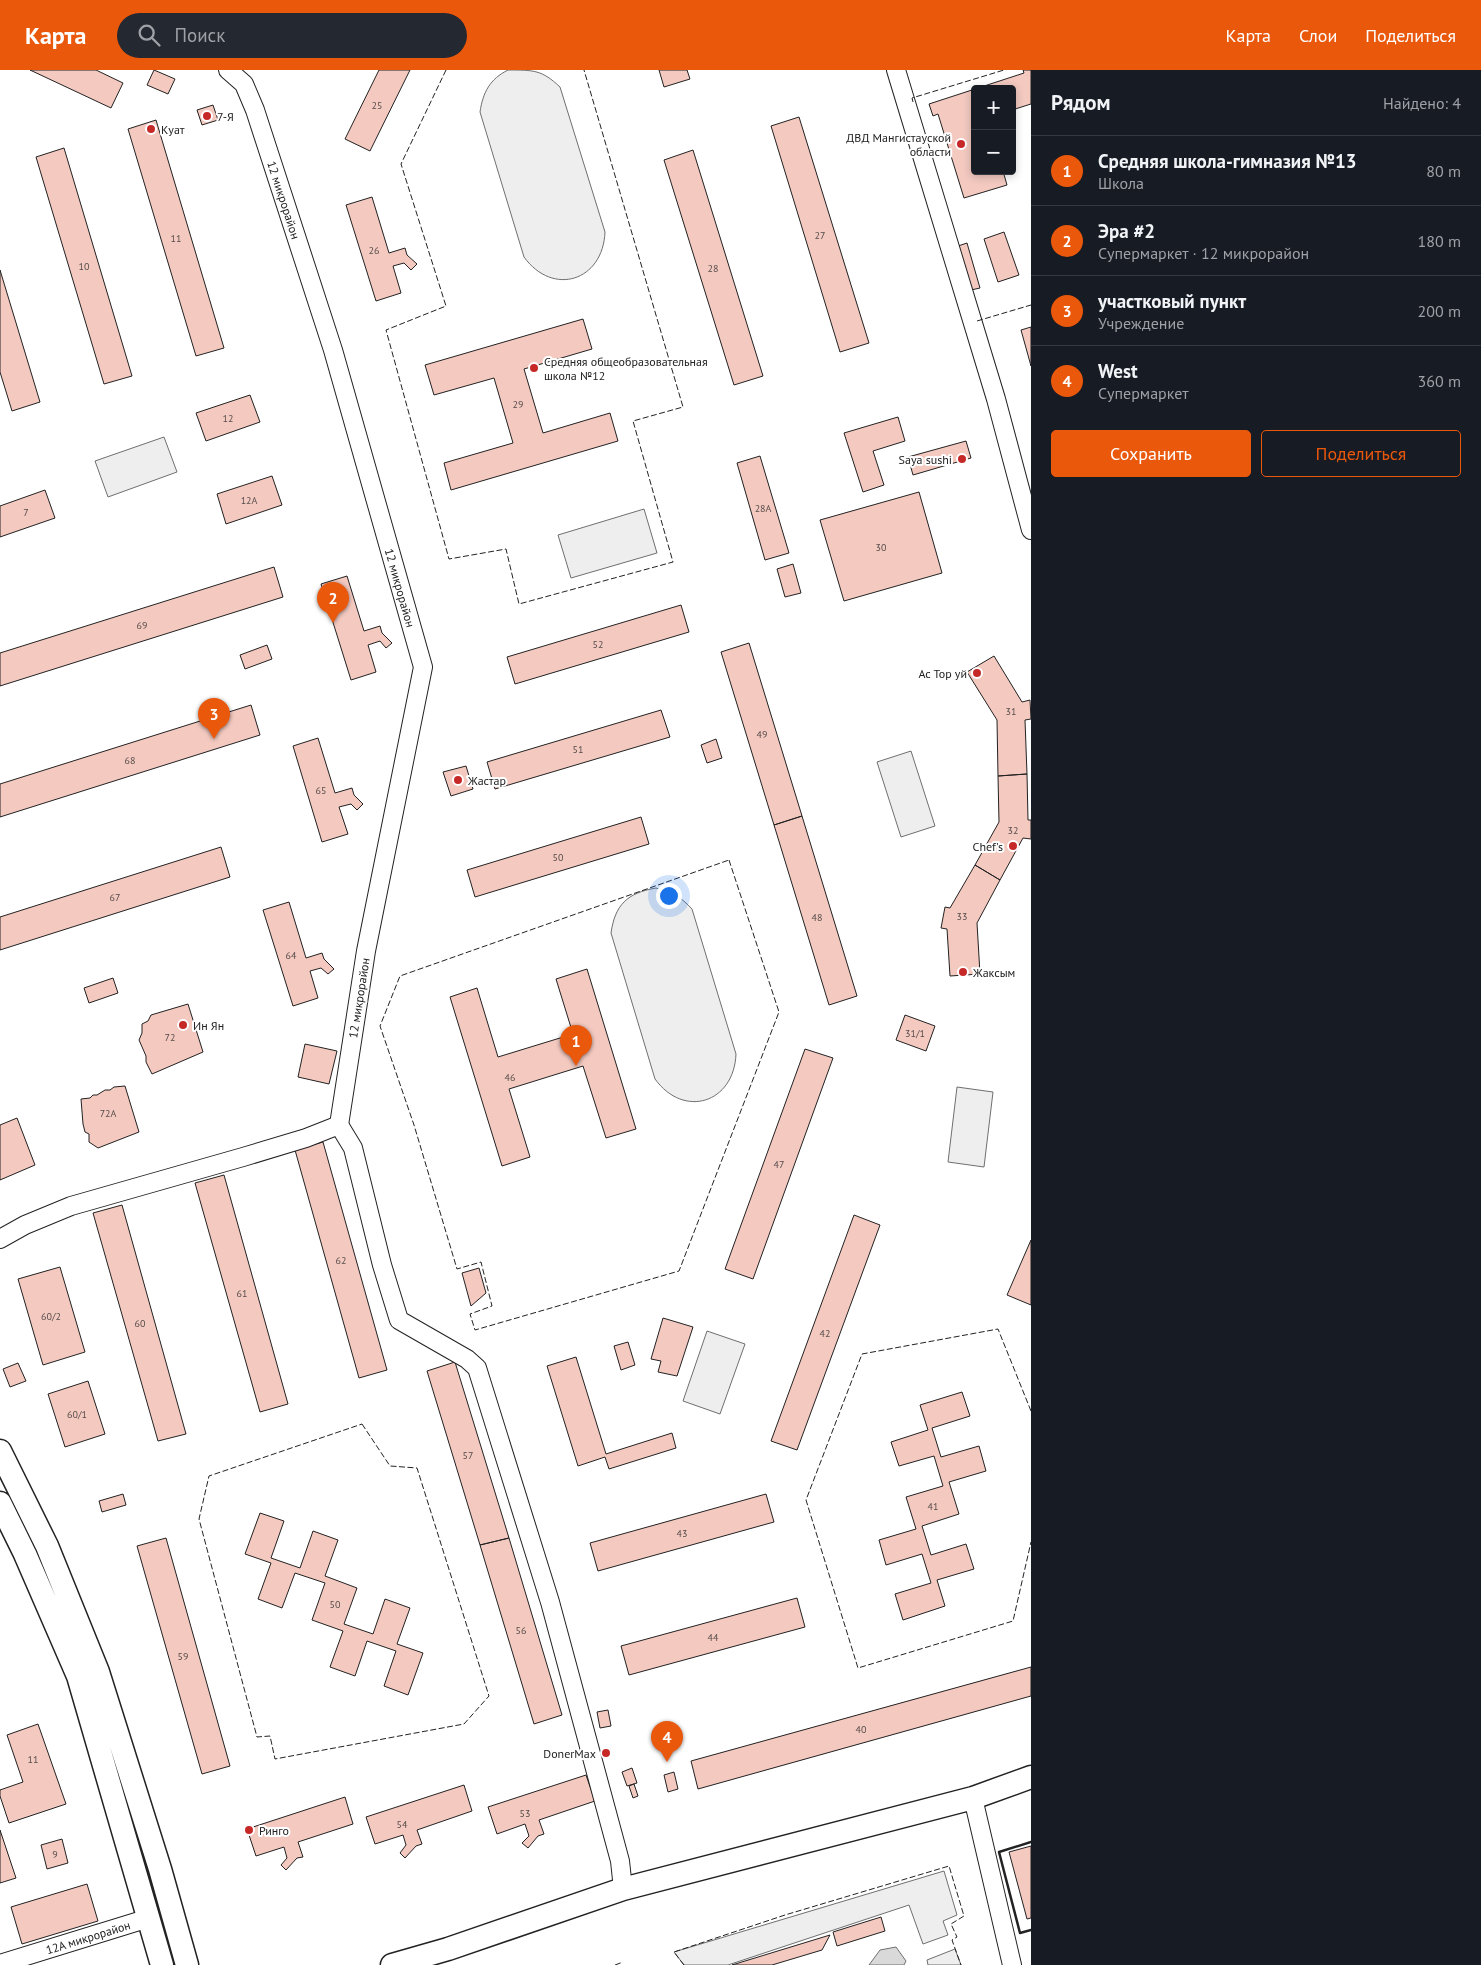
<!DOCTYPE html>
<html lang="ru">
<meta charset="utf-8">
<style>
:root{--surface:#171b24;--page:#242831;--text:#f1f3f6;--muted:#9ea1a6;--line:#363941;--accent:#ea580c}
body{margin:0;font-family:"PT Sans",sans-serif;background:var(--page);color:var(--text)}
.controls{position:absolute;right:15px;top:15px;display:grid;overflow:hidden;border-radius:5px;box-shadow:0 2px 8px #0003}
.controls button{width:45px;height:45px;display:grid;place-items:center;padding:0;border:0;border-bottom:1px solid var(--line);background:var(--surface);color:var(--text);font:25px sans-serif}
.you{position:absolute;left:668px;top:825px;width:18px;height:18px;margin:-12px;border:4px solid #fff;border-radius:50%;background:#1a73e8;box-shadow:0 0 0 8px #1a73e833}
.badge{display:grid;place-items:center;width:32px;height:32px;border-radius:50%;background:var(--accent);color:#fff;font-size:16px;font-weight:700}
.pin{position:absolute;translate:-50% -41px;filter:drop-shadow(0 1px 2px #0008)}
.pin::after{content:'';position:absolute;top:26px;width:18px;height:15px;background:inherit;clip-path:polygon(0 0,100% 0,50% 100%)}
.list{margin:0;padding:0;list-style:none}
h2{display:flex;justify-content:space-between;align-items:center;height:65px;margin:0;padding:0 20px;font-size:21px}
h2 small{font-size:16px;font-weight:400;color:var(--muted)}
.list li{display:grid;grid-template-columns:32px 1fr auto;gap:15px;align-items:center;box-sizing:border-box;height:70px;padding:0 20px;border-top:1px solid var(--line)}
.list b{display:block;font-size:19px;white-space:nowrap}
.list p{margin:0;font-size:16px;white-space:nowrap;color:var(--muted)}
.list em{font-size:16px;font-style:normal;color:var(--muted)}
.actions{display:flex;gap:10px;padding:15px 20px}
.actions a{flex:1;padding:11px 0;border:1px solid var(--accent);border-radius:5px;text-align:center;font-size:18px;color:var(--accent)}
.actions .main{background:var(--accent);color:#fff}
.icon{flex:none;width:28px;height:28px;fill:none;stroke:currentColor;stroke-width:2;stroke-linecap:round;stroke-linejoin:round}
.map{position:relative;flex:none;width:1031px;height:1895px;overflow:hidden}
header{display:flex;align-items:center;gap:30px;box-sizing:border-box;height:70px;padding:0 25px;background:var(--accent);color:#fff}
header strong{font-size:24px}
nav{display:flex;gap:28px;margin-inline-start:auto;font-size:18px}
.search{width:350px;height:45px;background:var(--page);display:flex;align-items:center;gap:12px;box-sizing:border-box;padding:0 18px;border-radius:28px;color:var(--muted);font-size:19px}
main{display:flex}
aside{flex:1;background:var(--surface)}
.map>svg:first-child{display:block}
.green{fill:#eee;stroke:#6f6f6f}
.water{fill:#d9d9d9;stroke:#6f6f6f}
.building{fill:#f3c9c0;stroke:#222}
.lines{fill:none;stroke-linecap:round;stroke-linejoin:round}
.minor-casing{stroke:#222;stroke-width:20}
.major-casing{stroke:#222;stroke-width:25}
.minor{stroke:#fff;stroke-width:18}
.major{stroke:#fff;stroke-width:22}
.fence{stroke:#222;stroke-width:1;stroke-dasharray:6 2.5;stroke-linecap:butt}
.wall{stroke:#222;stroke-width:2.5}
.poi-dot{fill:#c62828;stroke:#fff;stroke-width:2}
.labels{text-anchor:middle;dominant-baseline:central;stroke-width:4;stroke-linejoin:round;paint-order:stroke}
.number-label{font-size:10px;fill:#564c4a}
.poi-label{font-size:12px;fill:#222;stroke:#fff;text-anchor:start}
.street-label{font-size:12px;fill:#222;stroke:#fff}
</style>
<header>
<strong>Карта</strong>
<div class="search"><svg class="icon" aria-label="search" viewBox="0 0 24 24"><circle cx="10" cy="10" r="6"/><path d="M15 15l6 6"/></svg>Поиск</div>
<nav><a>Карта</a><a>Слои</a><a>Поделиться</a></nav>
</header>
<main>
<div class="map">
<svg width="1031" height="1895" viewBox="0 0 1031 1895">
<rect width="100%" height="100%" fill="#fff"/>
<path class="green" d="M508,0C534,0 542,0 560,17L605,162C603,211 553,227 524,187L480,42C483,22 490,9 508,0Z
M164,367L177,402L108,427L95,391Z
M644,439L657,483L571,508L558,465Z
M911,681L935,756L901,767L877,692Z
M656,818C672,822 681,827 692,839L736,984C734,1033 684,1049 655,1009L611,863C615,835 627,823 656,818Z
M957,1017L993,1022L984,1097L948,1092Z
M707,1261L745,1274L720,1344L683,1331Z
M944,1801L957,1845L943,1851L948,1865L923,1874L909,1835L728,1895H684L674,1882Z
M955,1879L961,1895H928L927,1890Z"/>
<path class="water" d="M896,1877L906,1891L904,1895H869L880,1880Z"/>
<path class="building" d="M30,0H96L123,13L111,38Z
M154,0L175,9L168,24L147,15Z
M379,0H410L370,81L345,69Z
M659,0H687L690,9L664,17Z
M1023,0H1031V34L1012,40V19H975L1024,3Z
M975,19V101H1003L1007,115L964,128L938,44L933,46L929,34Z
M213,35L218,50L202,55L197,40Z
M799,47L869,273L840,282L771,56Z
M156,50L224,278L196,286L128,59Z
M64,78L132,306L104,314L36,87Z
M693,80L763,306L734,315L664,90Z
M372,127L389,183L405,178L407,185L417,194L411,200L404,193L393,196L401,223L376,231L346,135Z
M1004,162L1019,205L998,212L984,169Z
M967,173L980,218L971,220L958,176Z
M0,200L40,332L12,341L0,302Z
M583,249L592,279L524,299L543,363L610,343L618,371L451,420L444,393L513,373L494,308L434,325L425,295Z
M1031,257V296L1021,260Z
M250,325L260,352L206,371L196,343Z
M898,347L905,371L873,381L884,415L863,422L844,363Z
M966,371L971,388L913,405L908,387Z
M760,386L789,483L765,490L737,393Z
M272,406L282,435L226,454L217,424Z
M45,420L55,448L0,467V436Z
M919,422L942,503L844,531L820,450Z
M793,494L801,523L785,527L777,499Z
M274,497L283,527L0,616V583Z
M347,506L364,561L380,556L382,563L392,573L386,578L380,571L368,575L376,602L351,610L321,514Z
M681,535L689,562L515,614L507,587Z
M749,573L802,746L774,755L721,582Z
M267,575L272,589L245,599L240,585Z
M994,586L1022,632L1030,630L1031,649L1025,650L1027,704L998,706L997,650L967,602Z
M251,635L260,665L0,747V714Z
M661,640L670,667L495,719L487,692Z
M318,668L335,723L352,718L354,725L363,734L357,740L351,734L339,737L348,764L322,772L293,676Z
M716,669L722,688L707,693L701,675Z
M466,696L473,719L451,726L443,702Z
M1027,704L1028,750H1031V769L1023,768L1000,810L975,795L999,752L998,706Z
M802,746L857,926L829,935L774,755Z
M641,747L649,774L475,827L467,800Z
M221,777L230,807L0,880V847Z
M975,795L1000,810L977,853L980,904L950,906L947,859L941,858L945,837L950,838Z
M289,832L306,888L322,883L324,889L334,899L328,904L321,898L310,901L318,928L293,936L263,840Z
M587,899L636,1059L606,1068L583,996L509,1019L530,1087L502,1096L450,927L477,918L498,987L573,964L556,909Z
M113,908L118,923L89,933L84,918Z
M188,934L203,982L152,1004L146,992V986L139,970L142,963V954L148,951L151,945Z
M905,945L935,956L926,981L896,970Z
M305,974L337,981L329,1014L298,1007Z
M805,979L833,988L753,1209L725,1199Z
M125,1016L139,1062L98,1078L89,1072V1064L85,1062L83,1054L81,1029L90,1028L93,1025H97L105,1020H110L114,1017Z
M17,1048L35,1095L0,1110V1055Z
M323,1072L387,1300L359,1308L295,1080Z
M224,1105L288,1334L260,1342L195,1113Z
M122,1135L186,1364L158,1371L93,1143Z
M854,1145L880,1155L797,1380L771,1371Z
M1031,1170V1235L1007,1225Z
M60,1197L85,1282L43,1295L18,1209Z
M479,1198L486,1223L471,1236L462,1203Z
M663,1248L693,1257L677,1306L658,1302L661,1291L651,1289Z
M628,1272L635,1295L621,1300L614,1276Z
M576,1287L606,1384L672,1363L676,1378L609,1399L605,1387L578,1396L547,1296Z
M455,1292L509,1468L480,1475L427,1301Z
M18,1293L26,1311L10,1317L3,1299Z
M88,1311L105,1364L65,1377L48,1324Z
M962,1322L970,1346L932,1358L941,1387L979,1376L986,1401L949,1412L959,1444L922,1456L931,1485L966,1474L974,1499L937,1510L945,1536L903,1550L895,1524L931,1513L922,1484L886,1495L879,1470L916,1459L906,1427L943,1416L934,1386L899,1396L891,1372L928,1360L920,1335Z
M123,1424L126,1435L102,1442L99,1431Z
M766,1424L774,1452L598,1501L590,1473Z
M260,1443L284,1451L271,1488L300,1498L313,1461L338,1470L325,1506L357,1518L344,1554L373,1564L385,1529L410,1538L397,1574L423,1583L408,1625L384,1616L396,1581L367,1571L355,1606L330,1597L343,1561L312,1550L325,1513L295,1503L282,1538L258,1529L271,1493L245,1484Z
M166,1468L230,1696L202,1704L137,1476Z
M509,1468L562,1645L534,1654L480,1475Z
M797,1528L805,1557L629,1605L621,1576Z
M1031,1597V1626L698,1719L691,1691Z
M608,1640L611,1656L600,1658L597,1642Z
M38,1654L66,1734L9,1753L0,1726V1720L23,1712L7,1665Z
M632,1698L637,1713L627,1716L622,1702Z
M674,1702L678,1719L668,1722L664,1705Z
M586,1705L595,1731L539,1750L544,1764L538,1766L528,1778L522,1773L529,1766L525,1754L497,1764L488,1737Z
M634,1714L638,1726L633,1728L629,1716Z
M464,1715L472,1741L417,1760L422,1774L416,1776L405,1788L400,1783L406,1775L403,1765L375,1774L366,1747Z
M345,1727L353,1754L298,1772L303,1787L297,1788L286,1800L281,1795L287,1788L284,1777L256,1786L247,1759Z
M0,1760L16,1808L0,1813Z
M62,1769L68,1793L47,1799L41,1775Z
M1031,1776V1848L1027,1849L1009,1782Z
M87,1814L98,1851L22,1874L11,1837Z
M881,1847L885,1861L837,1876L833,1862Z
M830,1865L822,1880L772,1895H732Z"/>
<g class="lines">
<g class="minor-casing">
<g id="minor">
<path id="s1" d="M228,0L244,14L255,40L333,280L423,597L366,881L339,1055"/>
<path d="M896,0L996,329L1031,460"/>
<path d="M339,1055L353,1078L382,1195L399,1250L467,1289L477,1298L550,1532L620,1791L623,1819"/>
<path d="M0,1169L25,1155L71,1136L243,1087L306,1068L339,1055"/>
<path d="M973,1728L1012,1895"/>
<path id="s2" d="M0,1894L149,1848"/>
</g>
</g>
<g class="major-casing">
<path id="major" d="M0,1381L47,1476L98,1602L160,1799L187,1895
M0,1433L25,1484L78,1606L162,1895
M392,1895L448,1879L623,1819L973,1728L1031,1707"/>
</g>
<use href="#minor" class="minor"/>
<use href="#major" class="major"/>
<path class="fence" d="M446,0L401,94L446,236L386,260L449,489L506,479L519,534L673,492L633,351L683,337L584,0
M913,32L912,28L1004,0
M977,251L1031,235
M729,790L779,942L679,1201L475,1260L470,1244L492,1236L481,1192L457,1199L414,1055L380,956L400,906Z
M1031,1341L998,1259L862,1284L806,1430L858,1598L1013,1551L1031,1472
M362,1354L390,1396L417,1398L489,1626L464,1654L275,1689L270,1666L257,1667L199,1449L209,1406Z
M615,1895L623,1892
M684,1895L674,1882L785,1845L949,1796L964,1846L951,1854L957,1867L952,1870L961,1895"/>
<path class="wall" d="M1031,1772L999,1782L1020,1863L1031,1860"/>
</g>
<g class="poi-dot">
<circle cx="207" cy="46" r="5"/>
<circle cx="151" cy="59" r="5"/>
<circle cx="961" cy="74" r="5"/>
<circle cx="534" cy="298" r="5"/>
<circle cx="962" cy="389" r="5"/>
<circle cx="977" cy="603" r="5"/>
<circle cx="458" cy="710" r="5"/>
<circle cx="1013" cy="776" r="5"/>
<circle cx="963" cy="902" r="5"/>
<circle cx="183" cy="955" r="5"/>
<circle cx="606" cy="1683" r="5"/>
<circle cx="249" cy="1760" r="5"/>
</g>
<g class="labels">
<g class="number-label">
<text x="377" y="35">25</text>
<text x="820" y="165">27</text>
<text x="176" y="168">11</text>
<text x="374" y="180">26</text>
<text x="84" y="196">10</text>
<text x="713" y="198">28</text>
<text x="518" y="334">29</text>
<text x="228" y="348">12</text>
<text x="249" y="430">12А</text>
<text x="763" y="438">28А</text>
<text x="26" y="442">7</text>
<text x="881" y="477">30</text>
<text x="142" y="555">69</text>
<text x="598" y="574">52</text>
<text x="1011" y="641">31</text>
<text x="762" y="664">49</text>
<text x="578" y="679">51</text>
<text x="130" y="690">68</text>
<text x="321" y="720">65</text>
<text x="1013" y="760">32</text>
<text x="558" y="787">50</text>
<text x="115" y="827">67</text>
<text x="962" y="846">33</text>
<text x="817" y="847">48</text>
<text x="291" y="885">64</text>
<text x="915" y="963">31/1</text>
<text x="170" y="967">72</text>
<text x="510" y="1007">46</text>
<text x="108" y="1043">72А</text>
<text x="779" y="1094">47</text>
<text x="341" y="1190">62</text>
<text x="242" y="1223">61</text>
<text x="51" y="1246">60/2</text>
<text x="140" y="1253">60</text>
<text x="825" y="1263">42</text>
<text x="77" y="1344">60/1</text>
<text x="468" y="1385">57</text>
<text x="933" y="1436">41</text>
<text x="682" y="1463">43</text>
<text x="335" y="1534">50</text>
<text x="521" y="1560">56</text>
<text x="713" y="1567">44</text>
<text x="183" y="1586">59</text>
<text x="861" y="1659">40</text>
<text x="33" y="1689">11</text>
<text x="525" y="1743">53</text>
<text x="402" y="1754">54</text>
<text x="55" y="1784">9</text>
</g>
<g class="poi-label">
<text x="217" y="46">7-Я</text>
<text x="161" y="59">Куат</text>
<text x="951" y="67" text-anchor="end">ДВД Мангистауской<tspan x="951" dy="14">области</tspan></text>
<text x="544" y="291">Средняя общеобразовательная<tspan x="544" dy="14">школа №12</tspan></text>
<text x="952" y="389" text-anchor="end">Saya sushi</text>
<text x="967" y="603" text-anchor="end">Ас Тор уй</text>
<text x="468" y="710">Жастар</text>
<text x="1003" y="776" text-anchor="end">Chef's</text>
<text x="973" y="902">Жаксым</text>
<text x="193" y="955">Ин Ян</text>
<text x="596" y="1683" text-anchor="end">DonerMax</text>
<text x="259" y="1760">Ринго</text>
</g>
<g class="street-label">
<text stroke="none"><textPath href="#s1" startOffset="144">12 микрорайон</textPath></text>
<text stroke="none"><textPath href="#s1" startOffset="549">12 микрорайон</textPath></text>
<text transform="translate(359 928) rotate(-81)">12 микрорайон</text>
<text stroke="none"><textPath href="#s2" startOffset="92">12А микрорайон</textPath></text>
</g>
</g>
</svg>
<div class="controls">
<button>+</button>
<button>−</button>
</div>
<div class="you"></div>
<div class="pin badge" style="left:576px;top:996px">1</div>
<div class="pin badge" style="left:333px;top:553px">2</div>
<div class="pin badge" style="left:214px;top:669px">3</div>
<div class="pin badge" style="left:667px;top:1692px">4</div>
</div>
<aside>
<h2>Рядом<small>Найдено: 4</small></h2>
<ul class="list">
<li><span class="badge">1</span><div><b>Средняя школа-гимназия №13</b><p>Школа</p></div><em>80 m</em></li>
<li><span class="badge">2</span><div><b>Эра #2</b><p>Супермаркет · 12 микрорайон</p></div><em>180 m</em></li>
<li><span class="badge">3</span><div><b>участковый пункт</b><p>Учреждение</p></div><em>200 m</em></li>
<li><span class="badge">4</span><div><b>West</b><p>Супермаркет</p></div><em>360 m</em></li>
</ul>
<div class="actions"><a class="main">Сохранить</a><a>Поделиться</a></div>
</aside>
</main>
